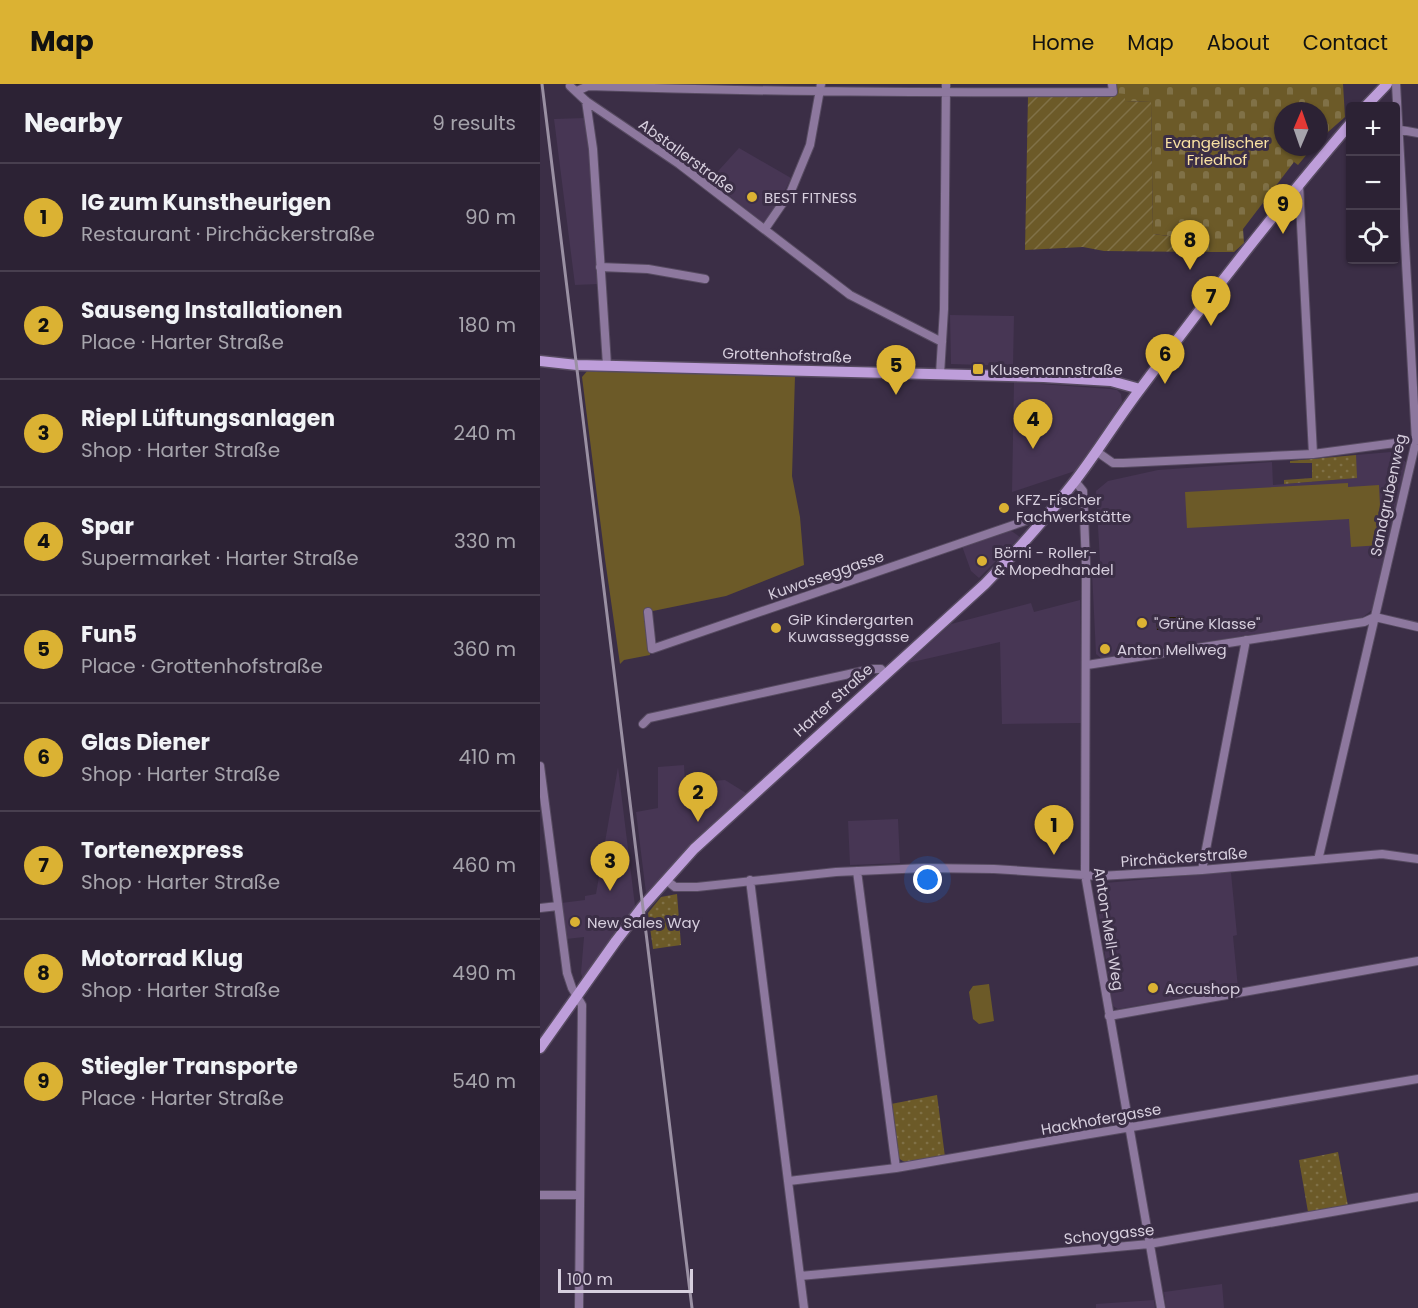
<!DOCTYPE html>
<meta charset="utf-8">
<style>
:root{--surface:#2c2234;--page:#342a3c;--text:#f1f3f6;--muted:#a6a4ac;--line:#483f4f;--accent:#dbb233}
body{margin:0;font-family:Poppins,sans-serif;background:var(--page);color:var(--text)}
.controls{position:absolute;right:18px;top:18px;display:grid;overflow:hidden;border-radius:6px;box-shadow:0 2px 4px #0004}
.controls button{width:54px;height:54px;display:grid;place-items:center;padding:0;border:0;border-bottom:2px solid var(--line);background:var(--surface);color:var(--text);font:30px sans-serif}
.compass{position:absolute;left:734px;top:18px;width:54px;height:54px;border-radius:50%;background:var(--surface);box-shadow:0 2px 4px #0004;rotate:2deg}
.scale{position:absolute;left:18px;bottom:15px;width:135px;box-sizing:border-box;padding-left:6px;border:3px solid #d7cfde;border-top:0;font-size:16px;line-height:21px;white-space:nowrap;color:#d7cfde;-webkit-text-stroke:4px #3b2e46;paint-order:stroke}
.you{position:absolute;left:388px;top:796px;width:21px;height:21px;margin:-15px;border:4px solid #fff;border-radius:50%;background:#1a73e8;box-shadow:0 0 0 9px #1a73e833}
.badge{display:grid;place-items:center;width:39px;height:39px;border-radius:50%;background:var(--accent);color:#111;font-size:20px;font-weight:700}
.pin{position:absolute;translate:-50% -50px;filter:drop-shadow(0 2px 3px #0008)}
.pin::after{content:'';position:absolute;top:32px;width:21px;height:18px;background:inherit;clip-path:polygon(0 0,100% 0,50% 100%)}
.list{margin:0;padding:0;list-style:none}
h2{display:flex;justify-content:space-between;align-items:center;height:78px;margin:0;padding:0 24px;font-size:26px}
h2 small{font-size:20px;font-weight:400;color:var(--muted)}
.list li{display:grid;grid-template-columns:39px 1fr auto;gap:18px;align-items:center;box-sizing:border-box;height:108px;padding:0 24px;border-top:2px solid var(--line)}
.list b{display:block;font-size:22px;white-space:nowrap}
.list p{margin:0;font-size:20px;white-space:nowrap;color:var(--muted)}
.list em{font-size:20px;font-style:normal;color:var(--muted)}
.icon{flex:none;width:33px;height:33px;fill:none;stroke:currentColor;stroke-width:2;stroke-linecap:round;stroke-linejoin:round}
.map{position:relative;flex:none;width:878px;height:1224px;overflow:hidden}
header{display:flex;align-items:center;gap:36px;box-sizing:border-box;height:84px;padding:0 30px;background:var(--accent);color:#111}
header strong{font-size:28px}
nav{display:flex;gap:33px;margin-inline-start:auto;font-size:21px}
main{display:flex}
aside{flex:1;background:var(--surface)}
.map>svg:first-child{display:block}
.built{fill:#473654}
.grass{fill:url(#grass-dots)}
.cemetery{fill:url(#cemetery-stones)}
.park{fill:#6c5a28}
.garden{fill:url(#garden-furrows)}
.water{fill:url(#water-rules)}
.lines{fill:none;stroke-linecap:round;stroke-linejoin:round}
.minor-casing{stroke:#574b61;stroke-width:10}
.secondary-casing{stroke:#574b61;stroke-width:13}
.minor{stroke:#8d789e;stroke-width:8}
.secondary{stroke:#be9eda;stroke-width:10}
.rail{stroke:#9a90a3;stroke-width:3}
.poi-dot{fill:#dbb233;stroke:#3b2e46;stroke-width:2}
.labels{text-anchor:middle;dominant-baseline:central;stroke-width:6;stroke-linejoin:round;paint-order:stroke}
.park-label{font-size:15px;fill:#fae2a3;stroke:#3b2e46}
.street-label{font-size:15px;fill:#d7cfde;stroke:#3b2e46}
.poi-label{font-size:15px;fill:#d7cfde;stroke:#3b2e46;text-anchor:start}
</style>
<header>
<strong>Map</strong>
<nav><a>Home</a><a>Map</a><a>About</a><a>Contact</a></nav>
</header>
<main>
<aside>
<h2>Nearby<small>9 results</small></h2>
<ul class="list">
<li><span class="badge">1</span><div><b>IG zum Kunstheurigen</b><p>Restaurant · Pirchäckerstraße</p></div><em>90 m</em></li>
<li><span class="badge">2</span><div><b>Sauseng Installationen</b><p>Place · Harter Straße</p></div><em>180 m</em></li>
<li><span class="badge">3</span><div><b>Riepl Lüftungsanlagen</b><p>Shop · Harter Straße</p></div><em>240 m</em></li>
<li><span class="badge">4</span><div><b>Spar</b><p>Supermarket · Harter Straße</p></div><em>330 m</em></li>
<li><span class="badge">5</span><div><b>Fun5</b><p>Place · Grottenhofstraße</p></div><em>360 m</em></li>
<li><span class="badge">6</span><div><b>Glas Diener</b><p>Shop · Harter Straße</p></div><em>410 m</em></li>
<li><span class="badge">7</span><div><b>Tortenexpress</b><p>Shop · Harter Straße</p></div><em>460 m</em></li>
<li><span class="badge">8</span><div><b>Motorrad Klug</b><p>Shop · Harter Straße</p></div><em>490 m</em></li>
<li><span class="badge">9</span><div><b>Stiegler Transporte</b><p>Place · Harter Straße</p></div><em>540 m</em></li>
</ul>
</aside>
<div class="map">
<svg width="878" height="1224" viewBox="0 0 878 1224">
<defs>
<pattern id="grass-dots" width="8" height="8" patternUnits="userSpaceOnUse" patternTransform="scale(1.5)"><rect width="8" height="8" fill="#6c5a28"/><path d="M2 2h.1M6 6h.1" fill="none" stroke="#807147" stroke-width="1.8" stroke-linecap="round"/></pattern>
<pattern id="cemetery-stones" width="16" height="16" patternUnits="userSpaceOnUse" patternTransform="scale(1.5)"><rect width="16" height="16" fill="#6c5a28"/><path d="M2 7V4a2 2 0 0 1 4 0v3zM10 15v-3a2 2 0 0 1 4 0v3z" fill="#807147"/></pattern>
<pattern id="garden-furrows" width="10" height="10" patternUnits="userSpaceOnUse" patternTransform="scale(1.5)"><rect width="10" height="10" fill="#6c5a28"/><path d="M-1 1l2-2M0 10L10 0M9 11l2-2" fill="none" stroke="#807147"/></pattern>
<pattern id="water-rules" width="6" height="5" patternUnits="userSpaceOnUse" patternTransform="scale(1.5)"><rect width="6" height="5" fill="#271d02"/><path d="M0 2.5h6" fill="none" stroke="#463d26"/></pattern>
</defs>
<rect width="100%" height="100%" fill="#3b2e46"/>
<path class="built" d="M45,34L52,76L58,200L35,201L14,35Z
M199,64L251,94L238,121L223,139L170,96Z
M410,231L474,232L473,282L411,280Z
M474,298L570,305L577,306L581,310L582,318L535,387L472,408Z
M851,368L866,378L832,526L823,533L561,574L556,570L552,488L560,478L556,407L568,397L618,386L732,378L733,401L816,394V371Z
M470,446L480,453L439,494L431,487L422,462Z
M540,516L542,639L462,640L460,558L368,579L411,540L491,519L494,528Z
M144,681L145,699L185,696L206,709L150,761L106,809L96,728L118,724V683Z
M78,683L95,822V841L46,907L41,889L44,853L26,855L21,819L45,816V812L56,810Z
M358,735L360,779L310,781L308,737Z
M688,788L691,789L697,851L693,852L698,904L578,925L573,922L554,800Z
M682,1200L684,1224H626L624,1208Z
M614,1216L615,1224H556V1220Z"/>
<path class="grass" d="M816,371L817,394L744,400V396L772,394V379H750V377Z
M137,810L141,861L113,865L108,829L121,813Z
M397,1011L405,1073C392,1075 367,1085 358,1073L351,1020Z
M798,1068L808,1122L768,1128L759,1076Z"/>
<path class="cemetery" d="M576,0H803L805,33L788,48L779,59V27H743V63H773L758,81L754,78L703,145L704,159L694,168H660L659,152L637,151V153L613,150L611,18L585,17L576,9Z"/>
<path class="park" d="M48,286L255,292L252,392L260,433L264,481L186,512L108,528L110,571L84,576L80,580L65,475L42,293Z
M808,399V403L839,401L842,461L811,463L809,435L647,444L645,408Z
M449,900L454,937L439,940L433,935L429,908L433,902Z"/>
<path class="garden" d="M576,9L585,10V17L611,18L613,150L636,153L637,150L659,152L660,168L564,167L543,163L485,166L488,12H574Z"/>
<path class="water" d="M620,533H645L646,544L617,546L616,538Z"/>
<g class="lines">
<g class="minor-casing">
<path id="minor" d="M30,2L46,17L139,80L310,211L402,258
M37,7L48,2C223,8 398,9 573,8L572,0
M46,17L53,65L67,281
M856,45L878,49
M759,101L773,370
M225,145L251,107L270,61L281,0
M60,183L108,185L165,195
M400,290L404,225L406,0
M556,367L573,379H583L773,370L878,356
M535,397L543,407L546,480L545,790L621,1224
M108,528L112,565L491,435L504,436
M547,581L824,538L835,533L878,543
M103,640L109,634L332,585H341L345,589
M0,682L27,889L32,904L42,921L39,1224
M780,775L779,772L876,357L856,0
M662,786L706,556
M317,787L356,1084
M126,796L135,803H157L296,788L384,784L454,785L560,792L662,786L842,770L878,775
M210,796L264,1224
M0,824L18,822
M569,932L878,877
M249,1097L356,1084L544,1051L878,995
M0,1111H40
M260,1192L609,1160L878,1113"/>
</g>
<g class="secondary-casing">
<path id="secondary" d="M826,22L847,0
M0,277L37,281L504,293L571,297L600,305
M0,964L76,857L103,822L154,765L445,500C477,467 507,433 535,397C558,367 578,334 601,304C667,215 738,124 810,40"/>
</g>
<use href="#minor" class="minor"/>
<use href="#secondary" class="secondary"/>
<path class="rail" d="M2,0L152,1224"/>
</g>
<g class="poi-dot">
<circle cx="212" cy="113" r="6"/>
<rect x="432" y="279" width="12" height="12" rx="3"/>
<circle cx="464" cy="424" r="6"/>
<circle cx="442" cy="477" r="6"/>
<circle cx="602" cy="539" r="6"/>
<circle cx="236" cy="544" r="6"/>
<circle cx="565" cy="565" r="6"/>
<circle cx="35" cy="838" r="6"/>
<circle cx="613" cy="904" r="6"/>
</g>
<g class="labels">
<g class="park-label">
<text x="677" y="58">Evangelischer<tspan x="677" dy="17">Friedhof</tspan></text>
</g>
<g class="street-label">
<text transform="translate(147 72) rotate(36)">Abstallerstraße</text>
<text transform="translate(247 271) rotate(2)">Grottenhofstraße</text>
<text transform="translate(848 411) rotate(-78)">Sandgrubenweg</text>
<text transform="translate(286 491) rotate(-19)">Kuwasseggasse</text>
<text transform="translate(293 616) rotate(-42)">Harter Straße</text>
<text transform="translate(644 773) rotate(-4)">Pirchäckerstraße</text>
<text transform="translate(569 845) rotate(81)">Anton-Mell-Weg</text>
<text transform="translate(561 1035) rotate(-10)">Hackhofergasse</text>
<text transform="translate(569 1150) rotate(-6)">Schoygasse</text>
</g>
<g class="poi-label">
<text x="224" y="113">BEST FITNESS</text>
<text x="450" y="285">Klusemannstraße</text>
<text x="476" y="415">KFZ-Fischer<tspan x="476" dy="17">Fachwerkstätte</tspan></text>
<text x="454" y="468">Börni - Roller-<tspan x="454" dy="17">&amp; Mopedhandel</tspan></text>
<text x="248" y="535">GiP Kindergarten<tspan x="248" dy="17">Kuwasseggasse</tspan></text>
<text x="614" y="539">"Grüne Klasse"</text>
<text x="577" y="565">Anton Mellweg</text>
<text x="47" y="838">New Sales Way</text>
<text x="625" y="904">Accushop</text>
</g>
</g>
</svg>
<div class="controls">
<button>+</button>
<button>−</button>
<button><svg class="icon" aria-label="locate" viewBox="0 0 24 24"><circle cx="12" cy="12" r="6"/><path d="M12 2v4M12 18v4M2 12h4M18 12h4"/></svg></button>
</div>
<svg class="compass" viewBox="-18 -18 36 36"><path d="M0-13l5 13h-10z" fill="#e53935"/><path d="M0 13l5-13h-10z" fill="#a6a4ac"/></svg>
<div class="scale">100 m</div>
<div class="you"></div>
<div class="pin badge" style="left:514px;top:771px">1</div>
<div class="pin badge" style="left:158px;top:738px">2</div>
<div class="pin badge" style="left:70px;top:807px">3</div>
<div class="pin badge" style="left:493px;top:365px">4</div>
<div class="pin badge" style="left:356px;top:311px">5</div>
<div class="pin badge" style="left:625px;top:300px">6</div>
<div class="pin badge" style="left:671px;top:242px">7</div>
<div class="pin badge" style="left:650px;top:186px">8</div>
<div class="pin badge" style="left:743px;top:150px">9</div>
</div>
</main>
